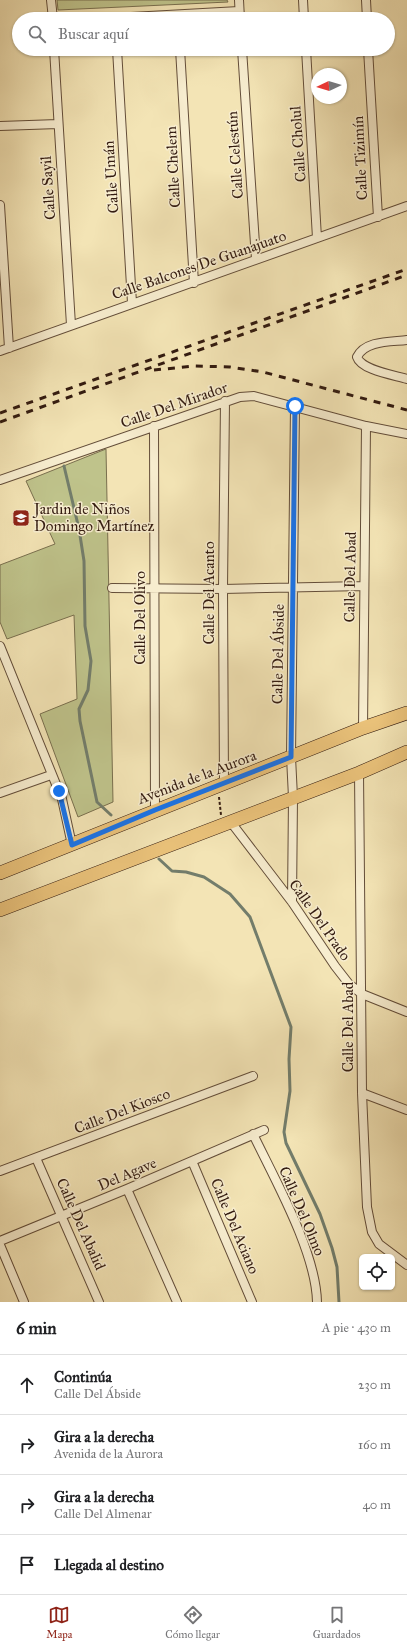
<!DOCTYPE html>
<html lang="es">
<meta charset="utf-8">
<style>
:root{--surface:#fff;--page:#f6f6f6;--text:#202124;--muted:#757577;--line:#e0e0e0;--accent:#8f2418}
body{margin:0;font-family:"IM FELL Great Primer",serif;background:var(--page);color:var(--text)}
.controls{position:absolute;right:12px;bottom:12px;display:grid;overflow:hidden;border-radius:6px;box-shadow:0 1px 3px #0004}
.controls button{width:36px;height:36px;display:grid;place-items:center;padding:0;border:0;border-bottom:1px solid var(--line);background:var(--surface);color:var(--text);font:20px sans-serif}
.compass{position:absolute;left:311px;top:68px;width:36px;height:36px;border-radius:50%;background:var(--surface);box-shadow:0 1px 3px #0004;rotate:266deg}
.stop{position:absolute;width:12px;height:12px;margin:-9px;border:3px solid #1a73e8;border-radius:50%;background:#fff}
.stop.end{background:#1a73e8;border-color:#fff;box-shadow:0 1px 4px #0008}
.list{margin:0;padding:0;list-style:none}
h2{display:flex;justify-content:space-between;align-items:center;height:52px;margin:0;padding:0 16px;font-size:17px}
h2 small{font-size:13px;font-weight:400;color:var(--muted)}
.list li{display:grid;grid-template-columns:26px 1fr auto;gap:12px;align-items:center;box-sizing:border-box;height:60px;padding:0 16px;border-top:1px solid var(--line)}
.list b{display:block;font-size:15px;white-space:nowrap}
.list p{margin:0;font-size:13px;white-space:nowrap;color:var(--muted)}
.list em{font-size:13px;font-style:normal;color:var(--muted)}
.icon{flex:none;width:22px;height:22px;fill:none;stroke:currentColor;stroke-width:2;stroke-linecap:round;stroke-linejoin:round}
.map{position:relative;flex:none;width:407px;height:1302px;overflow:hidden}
.search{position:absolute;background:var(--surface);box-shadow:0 1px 3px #0004;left:12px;right:12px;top:12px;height:44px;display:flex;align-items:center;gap:10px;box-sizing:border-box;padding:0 14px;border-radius:22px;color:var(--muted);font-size:15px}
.sheet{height:292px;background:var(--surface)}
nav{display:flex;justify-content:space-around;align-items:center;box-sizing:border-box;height:56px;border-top:1px solid var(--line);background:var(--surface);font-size:11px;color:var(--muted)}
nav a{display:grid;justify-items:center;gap:2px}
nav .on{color:var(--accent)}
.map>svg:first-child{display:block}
.park{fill:#bfc38b;stroke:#796f4e}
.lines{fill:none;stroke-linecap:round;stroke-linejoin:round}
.stream{stroke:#737d6b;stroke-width:3}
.minor-casing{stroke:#634d39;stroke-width:10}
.primary-casing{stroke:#331b10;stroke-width:14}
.path{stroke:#331b10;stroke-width:2;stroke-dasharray:3 2;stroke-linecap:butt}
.minor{stroke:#f7edcf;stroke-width:8}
.primary{stroke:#eac27a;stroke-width:13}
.rail{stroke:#331b10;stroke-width:3;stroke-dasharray:7 7;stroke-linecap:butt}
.route{stroke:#1a73e8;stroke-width:5}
.labels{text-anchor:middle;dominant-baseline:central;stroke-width:3;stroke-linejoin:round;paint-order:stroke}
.street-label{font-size:15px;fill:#331b10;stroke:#f7edcf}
.poi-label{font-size:15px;fill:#331b10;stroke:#f7edcf;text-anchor:start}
</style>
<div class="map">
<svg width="407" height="1302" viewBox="0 0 407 1302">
<rect width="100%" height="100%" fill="#f3e4b5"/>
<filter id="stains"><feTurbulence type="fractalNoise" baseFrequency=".005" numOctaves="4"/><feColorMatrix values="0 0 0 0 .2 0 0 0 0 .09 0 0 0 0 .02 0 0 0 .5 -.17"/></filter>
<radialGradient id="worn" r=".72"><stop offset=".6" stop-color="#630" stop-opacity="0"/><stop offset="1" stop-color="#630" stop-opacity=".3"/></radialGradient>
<path class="park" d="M57,0H227L228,2L58,10Z
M106,449L113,802L78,817L40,714L77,699L74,615L7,639L0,622V565L55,544L26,481Z"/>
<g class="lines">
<path class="stream" d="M64,466L79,529L84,561L85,626L91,661L88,690L79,709L80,721L97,802L111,815
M159,859L172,871L186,872L204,877L230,894L250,917L291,1027L289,1059L290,1091L284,1132L286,1143L320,1214L332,1248L337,1267L339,1302"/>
<g class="minor-casing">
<path id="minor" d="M51,0L53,19
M239,0L240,19
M303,0L304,19
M366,0L367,19
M95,19L239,11
M54,49L71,325
M117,49L132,303
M180,49L194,283
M242,49L256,259
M306,49L317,238
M368,49L378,217
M0,126L58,124
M0,205L9,348
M407,340C392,342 365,340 357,357C361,370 394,375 407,379
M0,351L407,206
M154,426L155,810
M0,480L240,397L254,396L366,426L407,434
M112,588L223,589L364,586
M0,646L62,799L72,845
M363,728L366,426
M359,773L362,1093L367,1207L372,1232L379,1244L407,1265
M224,785L223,589L225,401
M0,793L51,775
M230,821L292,902L335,966L349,984L362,994L407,1012
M292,902L293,797L291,757L295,406
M362,1093L407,1110
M253,1134C275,1180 316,1252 317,1302
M36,1158L99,1302
M192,1161L252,1302
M0,1171L253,1076
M127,1189L177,1302
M0,1241L127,1189L264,1130
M0,1245L24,1302"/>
</g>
<g class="primary-casing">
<path id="primary" d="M0,873L363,728L407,713
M0,910L359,773L407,752"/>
</g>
<path class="path" d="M219,797L221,815"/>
<use href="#minor" class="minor"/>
<use href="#primary" class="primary"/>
<path class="rail" d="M154,370L195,366L230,367L263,372L407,410
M0,413L407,269
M0,422L407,275"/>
</g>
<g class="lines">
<path class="route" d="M59,791L72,845L155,810L291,757L295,406"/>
</g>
<defs>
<g id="school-square" transform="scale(0.9)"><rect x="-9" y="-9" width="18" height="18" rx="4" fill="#8f2418" stroke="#f7edcf"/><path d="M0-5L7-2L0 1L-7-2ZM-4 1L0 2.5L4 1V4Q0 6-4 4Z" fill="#fff"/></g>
</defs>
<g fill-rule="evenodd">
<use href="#school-square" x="21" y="518"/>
</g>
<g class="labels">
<g class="street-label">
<text transform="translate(298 144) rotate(-94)">Calle Cholul</text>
<text transform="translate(235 155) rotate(-94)">Calle Celestún</text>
<text transform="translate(360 158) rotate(-93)">Calle Tizimín</text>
<text transform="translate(173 167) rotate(-93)">Calle Chelem</text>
<text transform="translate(111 177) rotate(-94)">Calle Umán</text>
<text transform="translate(48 188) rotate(-94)">Calle Sayil</text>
<text transform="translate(199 265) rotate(-19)">Calle Balcones De Guanajuato</text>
<text transform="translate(174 405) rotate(-19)">Calle Del Mirador</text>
<text transform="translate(350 577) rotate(-89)">Calle Del Abad</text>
<text transform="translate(209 593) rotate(-90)">Calle Del Acanto</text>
<text transform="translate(140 618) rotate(-90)">Calle Del Olivo</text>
<text transform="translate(278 654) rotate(-89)">Calle Del Ábside</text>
<text transform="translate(197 777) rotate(-21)">Avenida de la Aurora</text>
<text transform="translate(320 920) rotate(55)">Calle Del Prado</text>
<text transform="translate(348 1027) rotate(-90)">Calle Del Abad</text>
<text transform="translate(122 1111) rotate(-21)">Calle Del Kiosco</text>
<text transform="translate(127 1174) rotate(-23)">Del Agave</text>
<text transform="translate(302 1211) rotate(67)">Calle Del Olmo</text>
<text transform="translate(81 1224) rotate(66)">Calle Del Abalid</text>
<text transform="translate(235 1226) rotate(67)">Calle Del Aciano</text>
</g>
<g class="poi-label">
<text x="34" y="509">Jardin de Niños<tspan x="34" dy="17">Domingo Martínez</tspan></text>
</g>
</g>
<rect width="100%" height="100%" filter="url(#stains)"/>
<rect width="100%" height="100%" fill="url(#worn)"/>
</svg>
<div class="controls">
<button><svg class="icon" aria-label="locate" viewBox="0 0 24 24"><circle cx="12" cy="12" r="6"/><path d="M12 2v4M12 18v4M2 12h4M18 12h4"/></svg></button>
</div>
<svg class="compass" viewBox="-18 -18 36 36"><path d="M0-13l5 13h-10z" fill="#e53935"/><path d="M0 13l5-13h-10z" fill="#757577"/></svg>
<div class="stop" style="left:295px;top:406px"></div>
<div class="stop end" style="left:59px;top:791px"></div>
<div class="search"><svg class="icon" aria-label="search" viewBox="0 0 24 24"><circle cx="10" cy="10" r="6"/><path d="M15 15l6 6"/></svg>Buscar aquí</div>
</div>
<section class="sheet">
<h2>6 min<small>A pie · 430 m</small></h2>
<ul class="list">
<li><svg class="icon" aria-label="ahead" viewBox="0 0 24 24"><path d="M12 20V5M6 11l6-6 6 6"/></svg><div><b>Continúa</b><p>Calle Del Ábside</p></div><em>230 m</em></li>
<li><svg class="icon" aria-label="right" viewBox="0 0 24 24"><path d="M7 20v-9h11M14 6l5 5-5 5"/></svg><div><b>Gira a la derecha</b><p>Avenida de la Aurora</p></div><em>160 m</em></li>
<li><svg class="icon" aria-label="right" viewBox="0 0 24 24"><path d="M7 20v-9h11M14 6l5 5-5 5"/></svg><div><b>Gira a la derecha</b><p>Calle Del Almenar</p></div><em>40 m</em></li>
<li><svg class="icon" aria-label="arrive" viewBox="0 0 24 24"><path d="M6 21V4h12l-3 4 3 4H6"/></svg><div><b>Llegada al destino</b></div></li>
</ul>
</section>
<nav>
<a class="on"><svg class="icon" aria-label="map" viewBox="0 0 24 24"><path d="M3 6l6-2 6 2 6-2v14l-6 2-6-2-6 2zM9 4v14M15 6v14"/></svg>Mapa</a>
<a><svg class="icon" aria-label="directions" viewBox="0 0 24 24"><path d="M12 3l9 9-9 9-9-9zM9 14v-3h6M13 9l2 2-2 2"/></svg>Cómo llegar</a>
<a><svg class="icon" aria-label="saved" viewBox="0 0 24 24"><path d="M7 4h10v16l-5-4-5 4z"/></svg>Guardados</a>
</nav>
